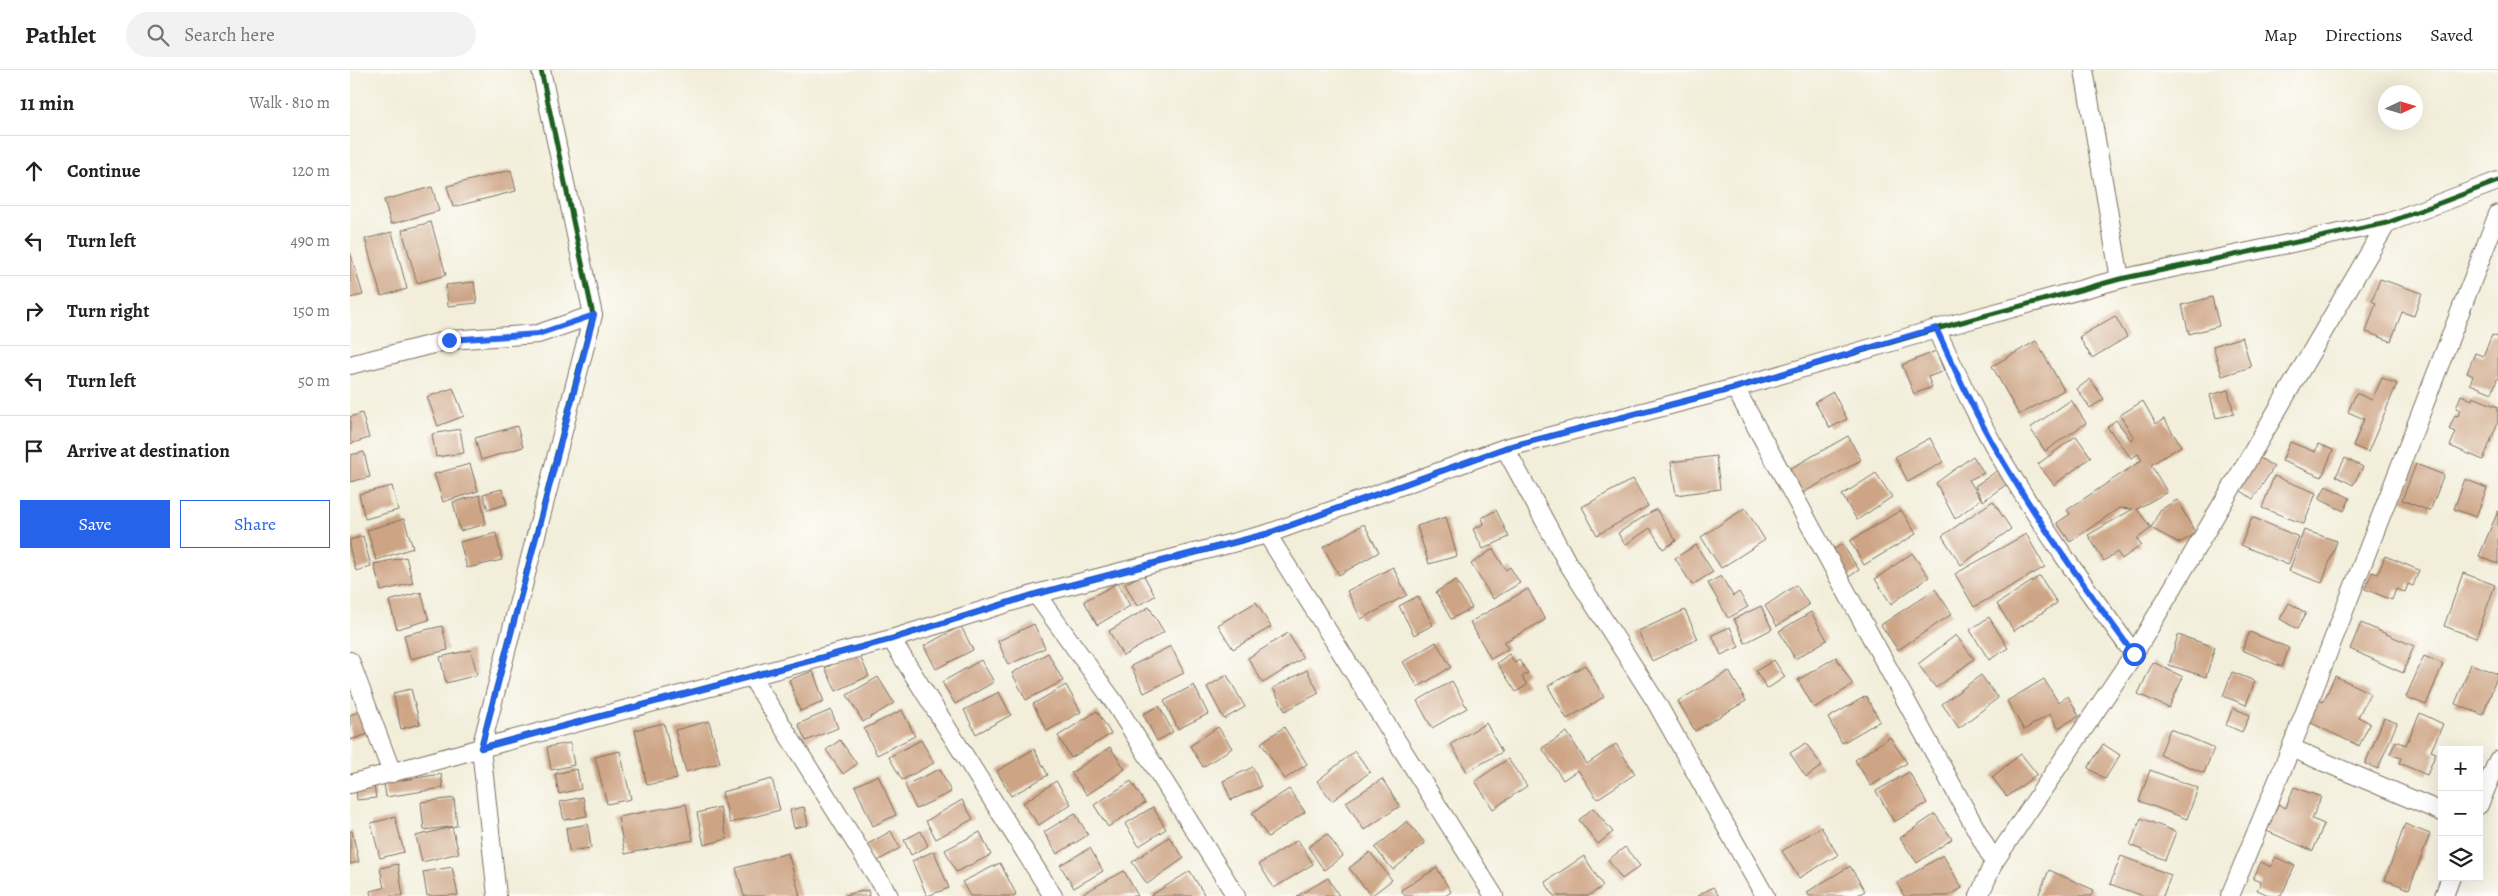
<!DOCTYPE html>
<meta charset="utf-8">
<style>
:root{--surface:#fff;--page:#f2f2f2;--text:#202124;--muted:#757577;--line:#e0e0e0;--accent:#2563eb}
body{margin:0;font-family:Alegreya,serif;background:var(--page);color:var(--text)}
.controls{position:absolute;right:15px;bottom:15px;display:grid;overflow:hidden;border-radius:0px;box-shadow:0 5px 20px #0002}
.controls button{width:45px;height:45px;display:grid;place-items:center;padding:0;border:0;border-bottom:1px solid var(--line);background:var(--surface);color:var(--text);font:25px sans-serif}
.compass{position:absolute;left:2028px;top:15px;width:45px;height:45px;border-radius:50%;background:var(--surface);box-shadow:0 5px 20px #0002;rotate:86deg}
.stop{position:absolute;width:15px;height:15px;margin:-11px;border:4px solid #2563eb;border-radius:50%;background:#fff}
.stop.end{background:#2563eb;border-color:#fff;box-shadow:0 1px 5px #0008}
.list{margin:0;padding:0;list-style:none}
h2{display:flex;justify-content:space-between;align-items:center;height:65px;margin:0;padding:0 20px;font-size:21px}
h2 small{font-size:16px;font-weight:400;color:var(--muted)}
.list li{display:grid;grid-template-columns:32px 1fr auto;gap:15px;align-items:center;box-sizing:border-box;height:70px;padding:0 20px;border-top:1px solid var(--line)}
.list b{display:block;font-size:19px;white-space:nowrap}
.list em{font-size:16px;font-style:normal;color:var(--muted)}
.actions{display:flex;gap:10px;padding:15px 20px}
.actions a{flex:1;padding:11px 0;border:1px solid var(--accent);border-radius:0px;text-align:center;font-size:18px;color:var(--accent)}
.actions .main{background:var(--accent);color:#fff}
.icon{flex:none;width:28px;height:28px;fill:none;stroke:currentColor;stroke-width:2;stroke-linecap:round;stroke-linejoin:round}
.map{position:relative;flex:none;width:2148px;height:826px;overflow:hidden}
header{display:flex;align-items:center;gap:30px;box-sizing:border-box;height:70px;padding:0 25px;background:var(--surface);border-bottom:1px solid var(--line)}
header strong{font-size:24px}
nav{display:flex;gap:28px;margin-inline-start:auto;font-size:18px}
.search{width:350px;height:45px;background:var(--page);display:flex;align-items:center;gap:12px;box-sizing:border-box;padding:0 18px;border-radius:28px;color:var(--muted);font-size:19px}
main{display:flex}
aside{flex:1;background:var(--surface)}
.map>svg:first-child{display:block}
.building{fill:#cda485}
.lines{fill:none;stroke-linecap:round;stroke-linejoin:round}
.minor-casing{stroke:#7b6f60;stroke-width:20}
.minor{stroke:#fff;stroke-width:18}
.cycleway-casing{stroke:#fdfcf7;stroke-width:8}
.cycleway{stroke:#1b5e20;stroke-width:5}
.route{stroke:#2563eb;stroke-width:6}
</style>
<header>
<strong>Pathlet</strong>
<div class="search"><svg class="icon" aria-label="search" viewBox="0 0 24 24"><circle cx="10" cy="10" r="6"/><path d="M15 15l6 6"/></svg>Search here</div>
<nav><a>Map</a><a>Directions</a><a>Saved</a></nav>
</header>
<main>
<aside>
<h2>11 min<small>Walk · 810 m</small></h2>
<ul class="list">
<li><svg class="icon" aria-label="ahead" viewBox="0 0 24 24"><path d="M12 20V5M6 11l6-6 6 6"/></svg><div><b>Continue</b></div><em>120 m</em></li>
<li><svg class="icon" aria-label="left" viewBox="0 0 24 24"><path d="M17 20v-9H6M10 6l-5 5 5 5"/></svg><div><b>Turn left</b></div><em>490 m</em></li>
<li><svg class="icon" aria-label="right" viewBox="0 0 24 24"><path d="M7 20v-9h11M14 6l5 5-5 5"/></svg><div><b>Turn right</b></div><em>150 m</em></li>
<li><svg class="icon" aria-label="left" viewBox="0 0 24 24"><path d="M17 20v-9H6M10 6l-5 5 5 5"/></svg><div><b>Turn left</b></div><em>50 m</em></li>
<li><svg class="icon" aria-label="arrive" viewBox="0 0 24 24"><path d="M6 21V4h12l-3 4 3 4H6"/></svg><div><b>Arrive at destination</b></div></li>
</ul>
<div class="actions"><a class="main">Save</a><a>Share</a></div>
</aside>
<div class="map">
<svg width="2148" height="826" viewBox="0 0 2148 826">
<rect width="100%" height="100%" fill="#fdfcf7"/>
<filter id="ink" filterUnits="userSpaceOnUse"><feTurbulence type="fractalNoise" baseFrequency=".02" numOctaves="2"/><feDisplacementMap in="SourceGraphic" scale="10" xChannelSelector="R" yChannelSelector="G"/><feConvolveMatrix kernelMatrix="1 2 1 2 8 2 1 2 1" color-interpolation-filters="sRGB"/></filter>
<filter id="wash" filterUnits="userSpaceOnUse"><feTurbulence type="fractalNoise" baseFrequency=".0096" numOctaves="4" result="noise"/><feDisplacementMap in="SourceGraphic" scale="20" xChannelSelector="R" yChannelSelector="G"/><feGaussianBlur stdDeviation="1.12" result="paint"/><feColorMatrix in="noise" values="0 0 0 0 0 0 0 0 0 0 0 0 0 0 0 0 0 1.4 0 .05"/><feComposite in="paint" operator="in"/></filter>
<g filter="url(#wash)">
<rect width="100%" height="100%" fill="#f2eeda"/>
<g id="blocks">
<path class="building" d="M161,100L166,121L103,137L97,116Z
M82,117L89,141L41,154L34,130Z
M81,152L96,205L67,213L52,160Z
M42,162L57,219L31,226L15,169Z
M0,182L13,225L0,228Z
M2030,209L2072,223L2064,246L2052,242L2041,271L2016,262L2026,233L2022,231Z
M124,212L127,233L98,236L96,215Z
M1862,227L1869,256L1839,264L1832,235Z
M1765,246L1777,267L1742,288L1729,267Z
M2142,265L2148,267V307L2142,323L2120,314L2123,306L2117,303L2125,283L2133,286Z
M1892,267L1901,297L1872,306L1863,276Z
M1686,271L1714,320L1669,345L1642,296Z
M1586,281L1594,301L1578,307L1582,317L1564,324L1552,295Z
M2032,308L2047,314L2018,382L2003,376L2014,349L1998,342L2006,323L2022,330Z
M1740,309L1754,329L1740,338L1727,319Z
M103,318L114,346L88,356L77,327Z
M1878,320L1884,344L1866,348L1860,325Z
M1483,322L1497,349L1480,358L1465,332Z
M2111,325L2122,330L2123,327L2148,337V352L2133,390L2100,376L2106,362L2099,359L2105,345L2108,346L2110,340L2106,338Z
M1721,330L1736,353L1695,381L1680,358Z
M1793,331L1806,354L1814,349L1831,376L1801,395L1817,422L1787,439L1801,458L1787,469L1791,475L1772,489L1767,482L1754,491L1738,465L1783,439L1769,438L1720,472L1707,453L1720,444L1717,440L1792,390L1788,384L1781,388L1757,357L1766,350L1781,370L1784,368L1770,345Z
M12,343L19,368L0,374V347Z
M167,356L173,377L131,390L125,368Z
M110,359L114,383L86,387L82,364Z
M1498,366L1511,390L1451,424L1438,400Z
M1726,366L1741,387L1704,415L1688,394Z
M1580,368L1593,392L1558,412L1545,387Z
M1940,372L1965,382L1968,374L1983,380L1972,407L1932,391Z
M14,382L20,407L0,412V385Z
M1904,384L1924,397L1903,429L1884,416Z
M1366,386L1370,419L1326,425L1321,392Z
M1623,386L1634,403L1619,410L1631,429L1605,449L1586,413Z
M1995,388L2013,397L2003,415L1986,406Z
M120,394L128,421L93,432L84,404Z
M2066,394L2094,405L2080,441L2052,430Z
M1653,397L1661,411L1633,431L1625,416Z
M1526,403L1542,427L1507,450L1492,425Z
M1924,406L1966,423L1954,454L1912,438Z
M1283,409L1298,436L1247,465L1232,437Z
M2115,409L2137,418L2126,447L2104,439Z
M42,416L48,440L15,449L9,424Z
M1976,416L2000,428L1994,441L1969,429Z
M152,419L157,434L138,440L133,424Z
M130,425L136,454L110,461L103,432Z
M1827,430L1846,464L1829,473L1801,458L1810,440Z
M1643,431L1661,459L1611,495L1592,466Z
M1395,438L1415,470L1371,498L1351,467Z
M1306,439L1326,471L1313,479L1300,458L1275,475L1268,463Z
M1146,440L1159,467L1133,479L1123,459L1134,454L1132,448Z
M1551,440L1566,464L1514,495L1500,471Z
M2148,441V494L2129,486Z
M1096,447L1107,486L1079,494L1067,456Z
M1902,447L1949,467L1938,495L1891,475Z
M54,449L63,478L26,490L17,460Z
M1014,454L1029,482L989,505L973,477Z
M1954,460L1987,471L1972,513L1939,501Z
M146,463L152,490L117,498L110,472Z
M1676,464L1695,497L1624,537L1605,504Z
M13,466L21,496L6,501L0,480V470Z
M1492,474L1509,500L1494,510L1477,484Z
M1346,475L1363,502L1342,515L1325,488Z
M1143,479L1156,500L1160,497L1170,513L1143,529L1121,494Z
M1562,483L1579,507L1541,534L1525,509Z
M2035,486L2069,500L2063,516L2058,514L2055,522L2046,519L2042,530L2015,519L2022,502L2028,504Z
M56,487L63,513L31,521L24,494Z
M1043,497L1057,525L1011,549L997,521Z
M2113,503L2145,515L2126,568L2094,556Z
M793,504L805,526L787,536L775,514Z
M1371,506L1383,526L1389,522L1398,537L1378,548L1358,513Z
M1690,506L1707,533L1664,561L1647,534Z
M1106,510L1122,538L1101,549L1086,522Z
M768,513L780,536L747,555L734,531Z
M1446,515L1459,535L1427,556L1415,536Z
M1178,519L1195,550L1154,572L1158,579L1141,589L1120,552Z
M1585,519L1602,544L1548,580L1531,555Z
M71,522L79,550L47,559L39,531Z
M1068,526L1083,555L1064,565L1049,536Z
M906,532L921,557L883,579L868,555Z
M1939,533L1956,543L1947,559L1930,549Z
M1411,536L1422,559L1395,573L1384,549Z
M799,537L814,562L773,586L759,561Z
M1335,540L1348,569L1302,591L1288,561Z
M1461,542L1477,570L1445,589L1429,561Z
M1639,547L1658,578L1639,590L1620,560Z
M2011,553L2064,576L2053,603L2000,579Z
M684,554L695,578L658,595L648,571Z
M92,556L98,580L60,589L54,565Z
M611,556L623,580L586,599L574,576Z
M1380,557L1389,577L1371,585L1362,565Z
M1900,562L1939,578L1932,597L1892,580Z
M938,563L953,588L913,613L898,588Z
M1606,565L1624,589L1586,618L1568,594Z
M1828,565L1865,577L1856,607L1819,595Z
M1086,572L1101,597L1068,617L1053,592Z
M821,576L834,603L794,623L781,596Z
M121,580L127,605L96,613L90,587Z
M508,582L519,606L486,621L475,598Z
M698,583L713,611L676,630L662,603Z
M1159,584L1165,593L1169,590L1178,603L1172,607L1177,615L1166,622L1147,593Z
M2074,586L2093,594L2076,635L2056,627Z
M1486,587L1503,615L1464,638L1448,610Z
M631,590L644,612L605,634L592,612Z
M1424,590L1435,607L1417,619L1406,601Z
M1803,592L1833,607L1819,638L1788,624Z
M2121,594L2148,604L2133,645L2105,634Z
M1235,595L1254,627L1217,649L1198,616Z
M957,600L969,623L935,641L923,618Z
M463,601L474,632L450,641L439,610Z
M1379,601L1396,631L1345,661L1328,631Z
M1882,602L1905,611L1896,635L1873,626Z
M877,605L895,637L874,649L857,617Z
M1631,605L1648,628L1609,658L1592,634Z
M1985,606L2020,623L2008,647L2020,653L2009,676L1957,651L1967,629L1973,632Z
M528,607L544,633L513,652L497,625Z
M1694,609L1708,632L1718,626L1729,646L1708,658L1700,644L1674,660L1657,631Z
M1102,611L1117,638L1082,658L1067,631Z
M716,615L731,642L697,661L683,634Z
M844,615L858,644L828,659L814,631Z
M61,619L70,654L51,659L43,623Z
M649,622L661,645L626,664L614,640Z
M1516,626L1530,651L1492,673L1478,648Z
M809,636L823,662L807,671L793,644Z
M1883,638L1900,645L1892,662L1876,655Z
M481,640L488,658L456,671L448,654Z
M552,640L565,666L527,685L514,659Z
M11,641L18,664L0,670V645Z
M747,641L761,664L721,688L708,666Z
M2070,643L2093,654L2081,681L2086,683L2077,705L2049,693L2051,688L2040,684L2046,671L2056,675Z
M2034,648L2047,653L2028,699L2015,694Z
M359,651L370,693L336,702L325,660Z
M314,653L327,709L297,715L285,660Z
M1136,653L1152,682L1117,702L1101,674Z
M868,657L882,678L853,697L840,676Z
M934,657L957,694L935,709L911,673Z
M1820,659L1864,678L1854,703L1810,685Z
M1217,662L1237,694L1266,674L1285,704L1247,729L1228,700L1213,710L1192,678Z
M1540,667L1557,693L1521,716L1505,690Z
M490,670L507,694L493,704L476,680Z
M571,670L584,693L552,710L539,687Z
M220,673L224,695L201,700L197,677Z
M1456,673L1472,696L1456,707L1440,683Z
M1753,674L1770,685L1755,709L1738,698Z
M760,677L775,699L737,725L721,703Z
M684,679L698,705L661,726L647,701Z
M270,681L281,729L257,734L245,687Z
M1005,681L1020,702L982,731L967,711Z
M1671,684L1687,704L1657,727L1642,707Z
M1158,689L1177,716L1143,739L1125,711Z
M903,697L911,717L881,730L873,711Z
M227,699L231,719L209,724L205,704Z
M590,699L601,722L566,739L555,715Z
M1800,700L1848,718L1837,749L1789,731Z
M1559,702L1577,733L1544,752L1526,721Z
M91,704L93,718L36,727L34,713Z
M528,705L546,745L523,756L505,716Z
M422,709L430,740L380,753L372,722Z
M1032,709L1050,736L1014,760L996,732Z
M706,711L721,734L689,755L673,733Z
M781,711L795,733L758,757L744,735Z
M24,715L26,728L7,730L6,717Z
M1944,717L1971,727L1962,749L1974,754L1963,781L1912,759L1923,732L1936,738Z
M939,719L955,742L918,767L902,743Z
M233,727L237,746L214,750L210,732Z
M104,728L107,756L74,760L71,732Z
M612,730L623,749L586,769L576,751Z
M336,734L343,770L275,784L268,747Z
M370,737L377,769L354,775L347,743Z
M454,737L458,755L444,758L440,740Z
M803,737L816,759L789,776L775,754Z
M1243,738L1263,762L1248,774L1229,750Z
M725,743L738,765L707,784L694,762Z
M1585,744L1602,769L1567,793L1550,768Z
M45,747L54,782L30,788L21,753Z
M1791,748L1826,762L1815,790L1780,775Z
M1057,751L1075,773L1043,800L1025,778Z
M238,754L241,778L219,781L216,758Z
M2055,754L2080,764L2059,819L2035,810Z
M102,757L109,783L72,792L66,766Z
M1471,757L1488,785L1449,808L1432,781Z
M0,761H2L9,792L0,794Z
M541,761L550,778L526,792L516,775Z
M571,761L578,776L561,785L554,770Z
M630,762L641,785L606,802L595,780Z
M977,764L993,786L974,800L958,777Z
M819,767L834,788L797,814L782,792Z
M948,770L963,794L924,818L909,794Z
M1275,777L1290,796L1272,809L1258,790Z
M740,778L753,801L724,818L710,795Z
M584,781L599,818L577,826L562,791Z
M1020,782L1042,810L1021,826L999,798Z
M438,783L450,826H394L386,798Z
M1593,785L1612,818L1598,826H1554L1547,813Z
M1234,786L1253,816L1238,826H1204L1195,812Z
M1771,786L1821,805L1813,826H1793L1760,814Z
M1925,787L1945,796L1931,826H1921L1907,820L1911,812L1903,809L1911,792L1921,797Z
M650,793L666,824L662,826H620L612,812Z
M48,794L53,826H21L20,821L34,818L30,798Z
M1500,796L1515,821L1506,826H1459L1457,822Z
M102,797L108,825L77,826L73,802Z
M1087,798L1101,822L1095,826H1055L1051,820Z
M1699,800L1744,820L1741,826H1688Z
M774,801L788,826H733L732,824Z
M840,801L854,824L851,826H800Z
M978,808L989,826H947Z
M1363,817L1369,826H1347Z
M518,820L519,826H495V825Z"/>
</g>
</g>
<g filter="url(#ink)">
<use href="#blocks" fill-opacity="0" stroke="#7b6f60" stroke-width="1"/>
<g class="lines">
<g class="minor-casing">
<path id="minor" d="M191,0L243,245L131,678L541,569L686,524L917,464L1155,378L1385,318L1586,259L1770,209L2037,153L2148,111
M1734,0L1770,209
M1586,259C1606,302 1626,346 1651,388C1691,456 1737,520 1784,584
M0,295L99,270L188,264L243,245
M1385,318L1644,792
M1155,378L1217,492L1306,632L1415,826
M917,464L1144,826
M686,524L764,632L886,826
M541,569L703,826
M0,591L42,703
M401,606L539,826
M1941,678L2092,742
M0,714L131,678L147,826
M2129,735L2148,690
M1629,826L1644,792L1784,584L2037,153
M1880,826L1941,678L2148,144
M2094,826L2101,807"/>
</g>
<use href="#minor" class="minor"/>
<g class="cycleway-casing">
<path id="cycleway" d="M191,0L243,245L131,678L541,569L686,524L917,464L1155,378L1385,318L1586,259L1770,209L2037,153L2148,111"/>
</g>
<use href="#cycleway" class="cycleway"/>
</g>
</g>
<g class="lines" filter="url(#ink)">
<path class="route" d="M99,270L188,264L244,245L131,678L542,569L686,524L916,464L1155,378L1385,318L1586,258C1606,302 1626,346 1651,388C1691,456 1737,520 1784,584"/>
</g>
</svg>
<div class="controls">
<button>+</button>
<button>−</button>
<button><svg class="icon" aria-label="layers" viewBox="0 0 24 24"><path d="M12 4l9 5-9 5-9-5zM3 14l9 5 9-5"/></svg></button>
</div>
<svg class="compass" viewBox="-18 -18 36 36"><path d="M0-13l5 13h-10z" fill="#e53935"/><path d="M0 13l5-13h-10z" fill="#757577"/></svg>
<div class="stop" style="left:1784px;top:584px"></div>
<div class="stop end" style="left:99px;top:270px"></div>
</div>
</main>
